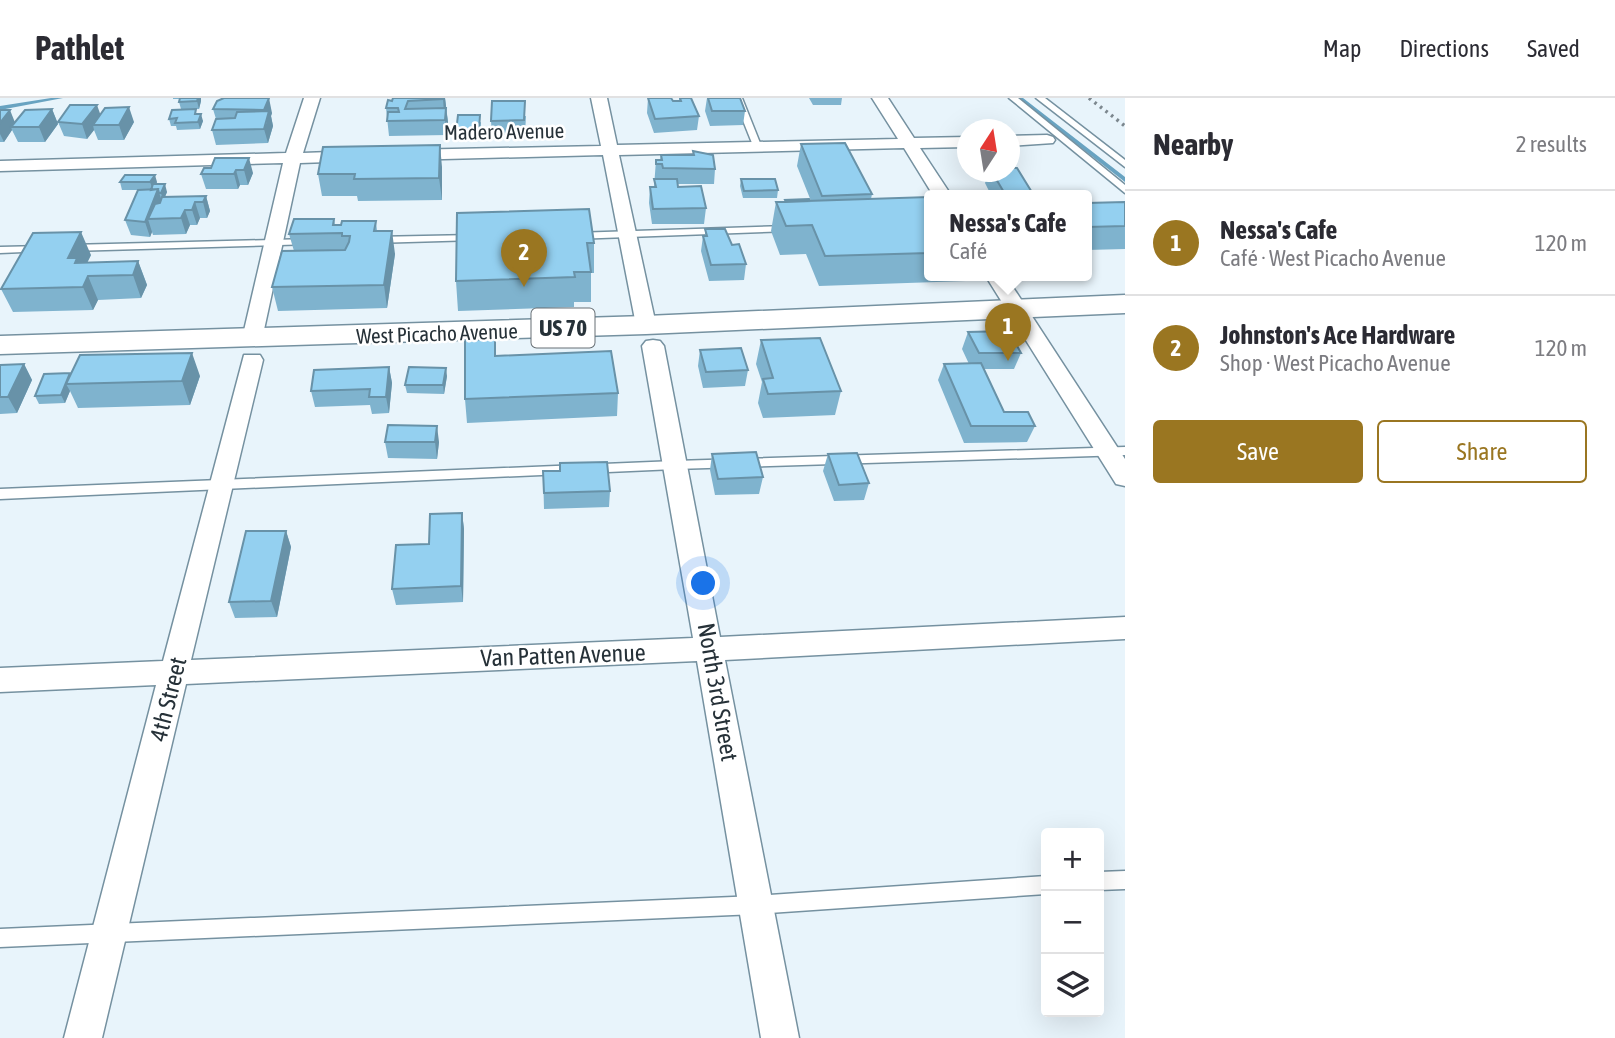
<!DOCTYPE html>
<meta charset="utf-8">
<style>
:root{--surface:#fff;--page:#f2f2f3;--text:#2b2b33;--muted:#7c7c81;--line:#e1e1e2;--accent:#9a7621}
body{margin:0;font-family:"Asap Condensed",sans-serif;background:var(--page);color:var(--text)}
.controls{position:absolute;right:21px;bottom:21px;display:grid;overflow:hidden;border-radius:7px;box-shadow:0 7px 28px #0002}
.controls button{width:63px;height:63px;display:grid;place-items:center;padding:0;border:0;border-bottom:2px solid var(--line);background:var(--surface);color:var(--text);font:35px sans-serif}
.compass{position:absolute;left:957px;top:21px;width:63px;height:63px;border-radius:50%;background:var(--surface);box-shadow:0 7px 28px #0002;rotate:12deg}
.you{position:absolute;left:704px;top:486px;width:24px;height:24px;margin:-18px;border:5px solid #fff;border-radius:50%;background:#1a73e8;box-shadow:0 0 0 10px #1a73e833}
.badge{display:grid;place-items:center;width:46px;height:46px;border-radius:50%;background:var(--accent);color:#fff;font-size:23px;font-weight:700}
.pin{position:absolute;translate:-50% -58px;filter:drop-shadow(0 2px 4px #0008)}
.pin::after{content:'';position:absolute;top:37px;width:24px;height:21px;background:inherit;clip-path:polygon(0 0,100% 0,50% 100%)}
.popup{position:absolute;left:924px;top:92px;width:168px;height:91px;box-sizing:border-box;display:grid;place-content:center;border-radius:7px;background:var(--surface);filter:drop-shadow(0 2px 5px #0005);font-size:23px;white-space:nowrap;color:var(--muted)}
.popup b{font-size:26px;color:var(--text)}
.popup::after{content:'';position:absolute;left:50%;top:100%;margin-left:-14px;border:14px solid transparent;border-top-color:var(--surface)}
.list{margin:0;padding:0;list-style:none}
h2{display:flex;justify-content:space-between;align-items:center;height:91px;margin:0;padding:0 28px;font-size:30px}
h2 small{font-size:23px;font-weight:400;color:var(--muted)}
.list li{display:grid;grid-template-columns:46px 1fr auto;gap:21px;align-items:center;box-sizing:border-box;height:105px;padding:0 28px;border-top:2px solid var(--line)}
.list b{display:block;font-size:26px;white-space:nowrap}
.list p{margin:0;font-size:23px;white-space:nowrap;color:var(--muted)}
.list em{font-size:23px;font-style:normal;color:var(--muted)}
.actions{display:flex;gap:14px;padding:21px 28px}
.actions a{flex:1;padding:16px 0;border:2px solid var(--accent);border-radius:7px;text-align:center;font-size:24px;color:var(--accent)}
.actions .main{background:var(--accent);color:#fff}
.icon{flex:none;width:38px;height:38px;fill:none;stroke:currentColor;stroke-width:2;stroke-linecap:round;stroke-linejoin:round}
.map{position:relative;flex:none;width:1125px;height:940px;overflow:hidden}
header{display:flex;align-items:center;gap:42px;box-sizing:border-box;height:98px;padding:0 35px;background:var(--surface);border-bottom:2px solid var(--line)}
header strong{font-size:33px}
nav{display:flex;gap:38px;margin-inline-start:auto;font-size:24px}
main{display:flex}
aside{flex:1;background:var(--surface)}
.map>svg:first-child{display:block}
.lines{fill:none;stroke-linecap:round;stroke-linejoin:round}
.stream{fill:#68a3c1;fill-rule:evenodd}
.service-casing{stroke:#7591a0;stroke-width:3}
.minor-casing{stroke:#7591a0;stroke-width:3}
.primary-casing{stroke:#7591a0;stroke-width:3}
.service{fill:#fff;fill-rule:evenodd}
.minor{fill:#fff;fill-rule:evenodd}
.primary{fill:#fff;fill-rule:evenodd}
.rail{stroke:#7c878e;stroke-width:3.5;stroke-dasharray:2.5 4.5;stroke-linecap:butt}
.wall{fill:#7fb3ce}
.shaded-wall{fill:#6892a8}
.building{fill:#94d0f0;stroke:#6892a8;stroke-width:2}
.labels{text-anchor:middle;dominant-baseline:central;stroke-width:5;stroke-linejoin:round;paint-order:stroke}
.far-street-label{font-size:21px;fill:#263138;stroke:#fff}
.shield{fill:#fff;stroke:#676f74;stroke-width:2}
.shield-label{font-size:23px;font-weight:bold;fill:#263138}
.street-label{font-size:24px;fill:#263138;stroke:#fff}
</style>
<header>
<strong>Pathlet</strong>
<nav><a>Map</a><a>Directions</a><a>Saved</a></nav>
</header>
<main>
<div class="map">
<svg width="1125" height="940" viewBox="0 0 1125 940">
<rect width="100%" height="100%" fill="#e8f4fb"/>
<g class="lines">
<path class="stream" d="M51,0H63L0,12V8Z
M1017,0H1023L1125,79V84Z"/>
<g class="service-casing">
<path id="service" d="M734,0H742L762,50L761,52L754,50Z
M1009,0H1018L1125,87V95Z
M1036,0H1045L1125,62V69Z
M788,128L793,131L791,133L574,141L569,138L574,135Z
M473,137L476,138V142L374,145L369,142L374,139Z
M309,141L313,142V146L70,153L65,150L70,147Z
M43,148L48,151L47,153L0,155V149Z
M1125,349V357L675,371L0,401V391L675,363Z
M1125,773V791L1099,792V774Z
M1046,778V796L756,816L0,849V831L756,798Z"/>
</g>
<g class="minor-casing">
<path id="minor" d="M304,0H320L303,55L357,53L365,58L357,63L300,65L262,241L259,245H245L242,241L283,65L0,73V63L286,55Z
M591,0H607L617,47L898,41L872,0H888L914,40L968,39V49L920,50L951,97H933L904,50L619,57L656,227L653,231H639L636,227L603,57L406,62L398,57L406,52L601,48Z
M1047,37L1053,39L1055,42L1053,45L1010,48V38Z
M985,177H1005L1125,361V388L1116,386Z
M653,242L660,243L664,248L720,539L1125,519V541L725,562L799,940H761L697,563L186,586L102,940H64L156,587L0,594V570L163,563L244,257H260L263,262L191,562L693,540L642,248L646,243Z"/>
</g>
<g class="primary-casing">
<path id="primary" d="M1125,197V215L646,236L0,256V238L646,218Z"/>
</g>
<use href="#service" class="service"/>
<use href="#minor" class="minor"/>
<use href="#primary" class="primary"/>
<path class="rail" d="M1089,0L1125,28"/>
</g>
<path class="wall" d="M173,0H201V3L199,11H181L179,4L180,1H173Z
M224,0L272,15L271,18L273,28L268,45L216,47L212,32L216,21L213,11Z
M393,0H445L448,24L447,37L389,38L386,10L392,3Z
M648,0L679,3V0H691L699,18L697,32L654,35L647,15Z
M707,0H740L745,13L743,27L710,28L705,13Z
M809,0H842L841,7H813Z
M52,11L58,26L45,44H18L12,32L4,44H0V12L15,24Z
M100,16L134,24L124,42H98L94,32L87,41L64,38L58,24Z
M197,16L203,23L200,31L177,32L176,28H171L169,21Z
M526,18L525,37H492L491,23Z
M481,24L480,39L457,41L456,34Z
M801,46L872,96L871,101L929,99V177H968L966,183L819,188L806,156L780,157L771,133L776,104H785V102L811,103L797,68Z
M693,53L715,71L714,86H677L678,89L706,110L704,126H652L649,105L650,89H654L656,62H660L661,57H693Z
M215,60L253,75L248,87H240L238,91H206L201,76L211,70Z
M442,69V102L358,103L357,98H322L318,76Z
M989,74H1010L1032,97H991L985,85Z
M741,81L778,92L777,100H743L740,88Z
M120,84H157L156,86L167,94L165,99L206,98L210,113L207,120H200L197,127H190L186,136L153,137L152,134L150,139L131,137L125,122L138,92H122Z
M1125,104V151L1087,152V105Z
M457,115L594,145V175H591V204H574V209L458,213L456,183Z
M334,121L335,127L376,123L377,133L395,156L387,210L278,213L272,189L294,153L289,136Z
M705,131L732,147L746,166L744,182L709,183L701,153L703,138H705Z
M91,157L87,165L138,163L147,187L141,200L98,202L93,212L13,214L1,191Z
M968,234L1021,255L1014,271H984L1004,314L1035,328L1027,344L964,345L938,282L944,266H969L962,251Z
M761,242L841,293L835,317L763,320L758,305L762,284L756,266Z
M700,252L748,272L745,288L703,290L698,268Z
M496,258L618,295L617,318L467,325L465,301Z
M24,266L32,282L17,315L0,316V267Z
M389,269L392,285L389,315L372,316L370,307L315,309L311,293Z
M44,276L200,278L190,307L78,310L70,293L65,305L39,306L35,298Z
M447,278L444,296L407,295L405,287Z
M385,344H439L437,361L388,360Z
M712,356L763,379L759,396L715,397L710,372Z
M828,356L869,385L864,402L834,403L823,373Z
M543,373H560L610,393L609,409L544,411Z
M462,415L464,431L463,504L396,507L392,491L429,446Z
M286,433L291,449L277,519L235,520L229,504Z"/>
<path class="shaded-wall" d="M198,0H201V3L199,11L197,3Z
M269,0L272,15L271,18L273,28L268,45L264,31L267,24L264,12Z
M443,0H445L446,8L444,16Z
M97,7L102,21L93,27L94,32L87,41L82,26Z
M129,9L134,24L124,42L119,27Z
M446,10L448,24L447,37L445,22Z
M52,11L58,26L45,44L39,29Z
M10,12L16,27L11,29L12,32L4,44L0,36V25Z
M201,16L203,23L200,31L198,24Z
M440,47L442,69V102L439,80Z
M249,60L253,75L248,87L244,72Z
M236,72L240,87L238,91L234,76Z
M155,77L157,84L153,92L150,84Z
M165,86L167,94L163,103L161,95Z
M158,91L163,107L148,121L152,134L150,139L145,124Z
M206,98L210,113L207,120L203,104Z
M195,104L200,120L197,127L192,112Z
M185,112L190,127L186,136L181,120Z
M392,133L395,156L387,210L384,187Z
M81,134L91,157L83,173L88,178L98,202L93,212L83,189L68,160Z
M138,163L147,187L141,200L133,177Z
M192,255L200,278L190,307L182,283Z
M24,266L32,282L17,315L8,299Z
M389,269L392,285L389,315L386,299Z
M446,270L447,278L444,296L443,287Z
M66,286L70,293L65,305L61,297Z
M437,328L439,344L437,361L435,344Z
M462,415L464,431L463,504L461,488Z
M286,433L291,449L277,519L271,503Z"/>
<path class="building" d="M180,0H198L197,3L179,4Z
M224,0H269L264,12L213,11L217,3Z
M393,0H443V1L408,3L405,11L446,10L445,22L387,23L388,14H399L398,10H386L388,2L392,3Z
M648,0H671L673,3H681L680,0H691L699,18L655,21Z
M708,0H740L745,13H712Z
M492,3H525L524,22L491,23Z
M70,7H97L82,26L58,24Z
M129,9L119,27H93L105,10Z
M52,11L39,29H11L25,12Z
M196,11L195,16H201L198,24L175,25L177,20L169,21L172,12Z
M0,12H10L0,25Z
M269,13L264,31L212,32L216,21L235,20L237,14Z
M458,17H480L479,32L456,34Z
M845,45L872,96L822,98L801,46Z
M440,47L439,80L354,81L355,76H318L323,49Z
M693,53L713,57L715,71L663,70L662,66H656V62H662L661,57H694Z
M215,60H249L244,72H236L234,76H201L204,70H211Z
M1010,70H1017L1033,96H1005L992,74H1010Z
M125,77H155L150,84H120Z
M654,81H677L678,89L701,88L706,110L653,111L650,89H656Z
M741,81H775L778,92L744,93Z
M153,86H165L161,95H159L158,91L151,92Z
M158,91L145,124L125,122L138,92Z
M206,98L203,104H195L192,112H185L181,120L148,121L155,106L160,105L162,99Z
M929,99V155L825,158L812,127L786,128L776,104Z
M809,101L810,103L786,104L785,102Z
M1125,104V128L1087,129V105Z
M589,111L594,145H587L591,174H574L575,179L456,183L457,115Z
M294,121H334L333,127H341L342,123H376L374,133H392L384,187L272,189L282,153L345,152L349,144L350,138H342V135L289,136Z
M705,131H725L732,147L739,146L746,166L711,167L703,138H707Z
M81,134L68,160H77L75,165L138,163L133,177L88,178L83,189L1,191L33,135Z
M1009,233L1021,255H979L968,234Z
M820,240L841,293L768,296L763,281L773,280L761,242Z
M495,241V258L611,253L618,295L465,301V242Z
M741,250L748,272L706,274L700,252Z
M192,255L182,283L66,286L80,257Z
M981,265L1004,314H1028L1035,328H971L944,266Z
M24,266L8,299H0V267Z
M389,269L386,299H369L370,291L311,293L314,272Z
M409,269L446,270L443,287H405Z
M70,275L61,297L35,298L44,276Z
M388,327L437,328L435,344H385Z
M756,354L763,379L718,381L712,356Z
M857,355L869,385L839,387L828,356Z
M607,364L610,393L544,395L543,373H560V365Z
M462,415L461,488L392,491L396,447L429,446L430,416Z
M246,433H286L271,503L229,504Z"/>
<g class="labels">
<g class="far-street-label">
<text transform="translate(504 33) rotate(-1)">Madero Avenue</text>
<text transform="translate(437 235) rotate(-2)">West Picacho Avenue</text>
</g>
<rect class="shield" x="531.5" y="210.5" width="63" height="39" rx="5"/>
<g class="shield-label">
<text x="563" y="230">US 70</text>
</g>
<g class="street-label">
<text transform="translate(563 557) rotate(-2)">Van Patten Avenue</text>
<text transform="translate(718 594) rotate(80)">North 3rd Street</text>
<text transform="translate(168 601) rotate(-76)">4th Street</text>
</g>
</g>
</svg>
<div class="controls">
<button>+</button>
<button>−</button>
<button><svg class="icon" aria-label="layers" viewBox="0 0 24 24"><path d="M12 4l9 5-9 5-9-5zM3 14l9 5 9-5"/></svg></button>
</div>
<svg class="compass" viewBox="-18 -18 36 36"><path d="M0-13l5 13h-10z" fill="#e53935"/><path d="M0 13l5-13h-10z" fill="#7c7c81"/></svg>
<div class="you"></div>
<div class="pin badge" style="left:1008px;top:263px">1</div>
<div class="popup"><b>Nessa's Cafe</b>Café</div>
<div class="pin badge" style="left:524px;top:189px">2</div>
</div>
<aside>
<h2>Nearby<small>2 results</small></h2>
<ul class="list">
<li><span class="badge">1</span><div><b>Nessa's Cafe</b><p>Café · West Picacho Avenue</p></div><em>120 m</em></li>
<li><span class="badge">2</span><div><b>Johnston's Ace Hardware</b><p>Shop · West Picacho Avenue</p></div><em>120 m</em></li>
</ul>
<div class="actions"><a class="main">Save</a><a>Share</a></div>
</aside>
</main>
